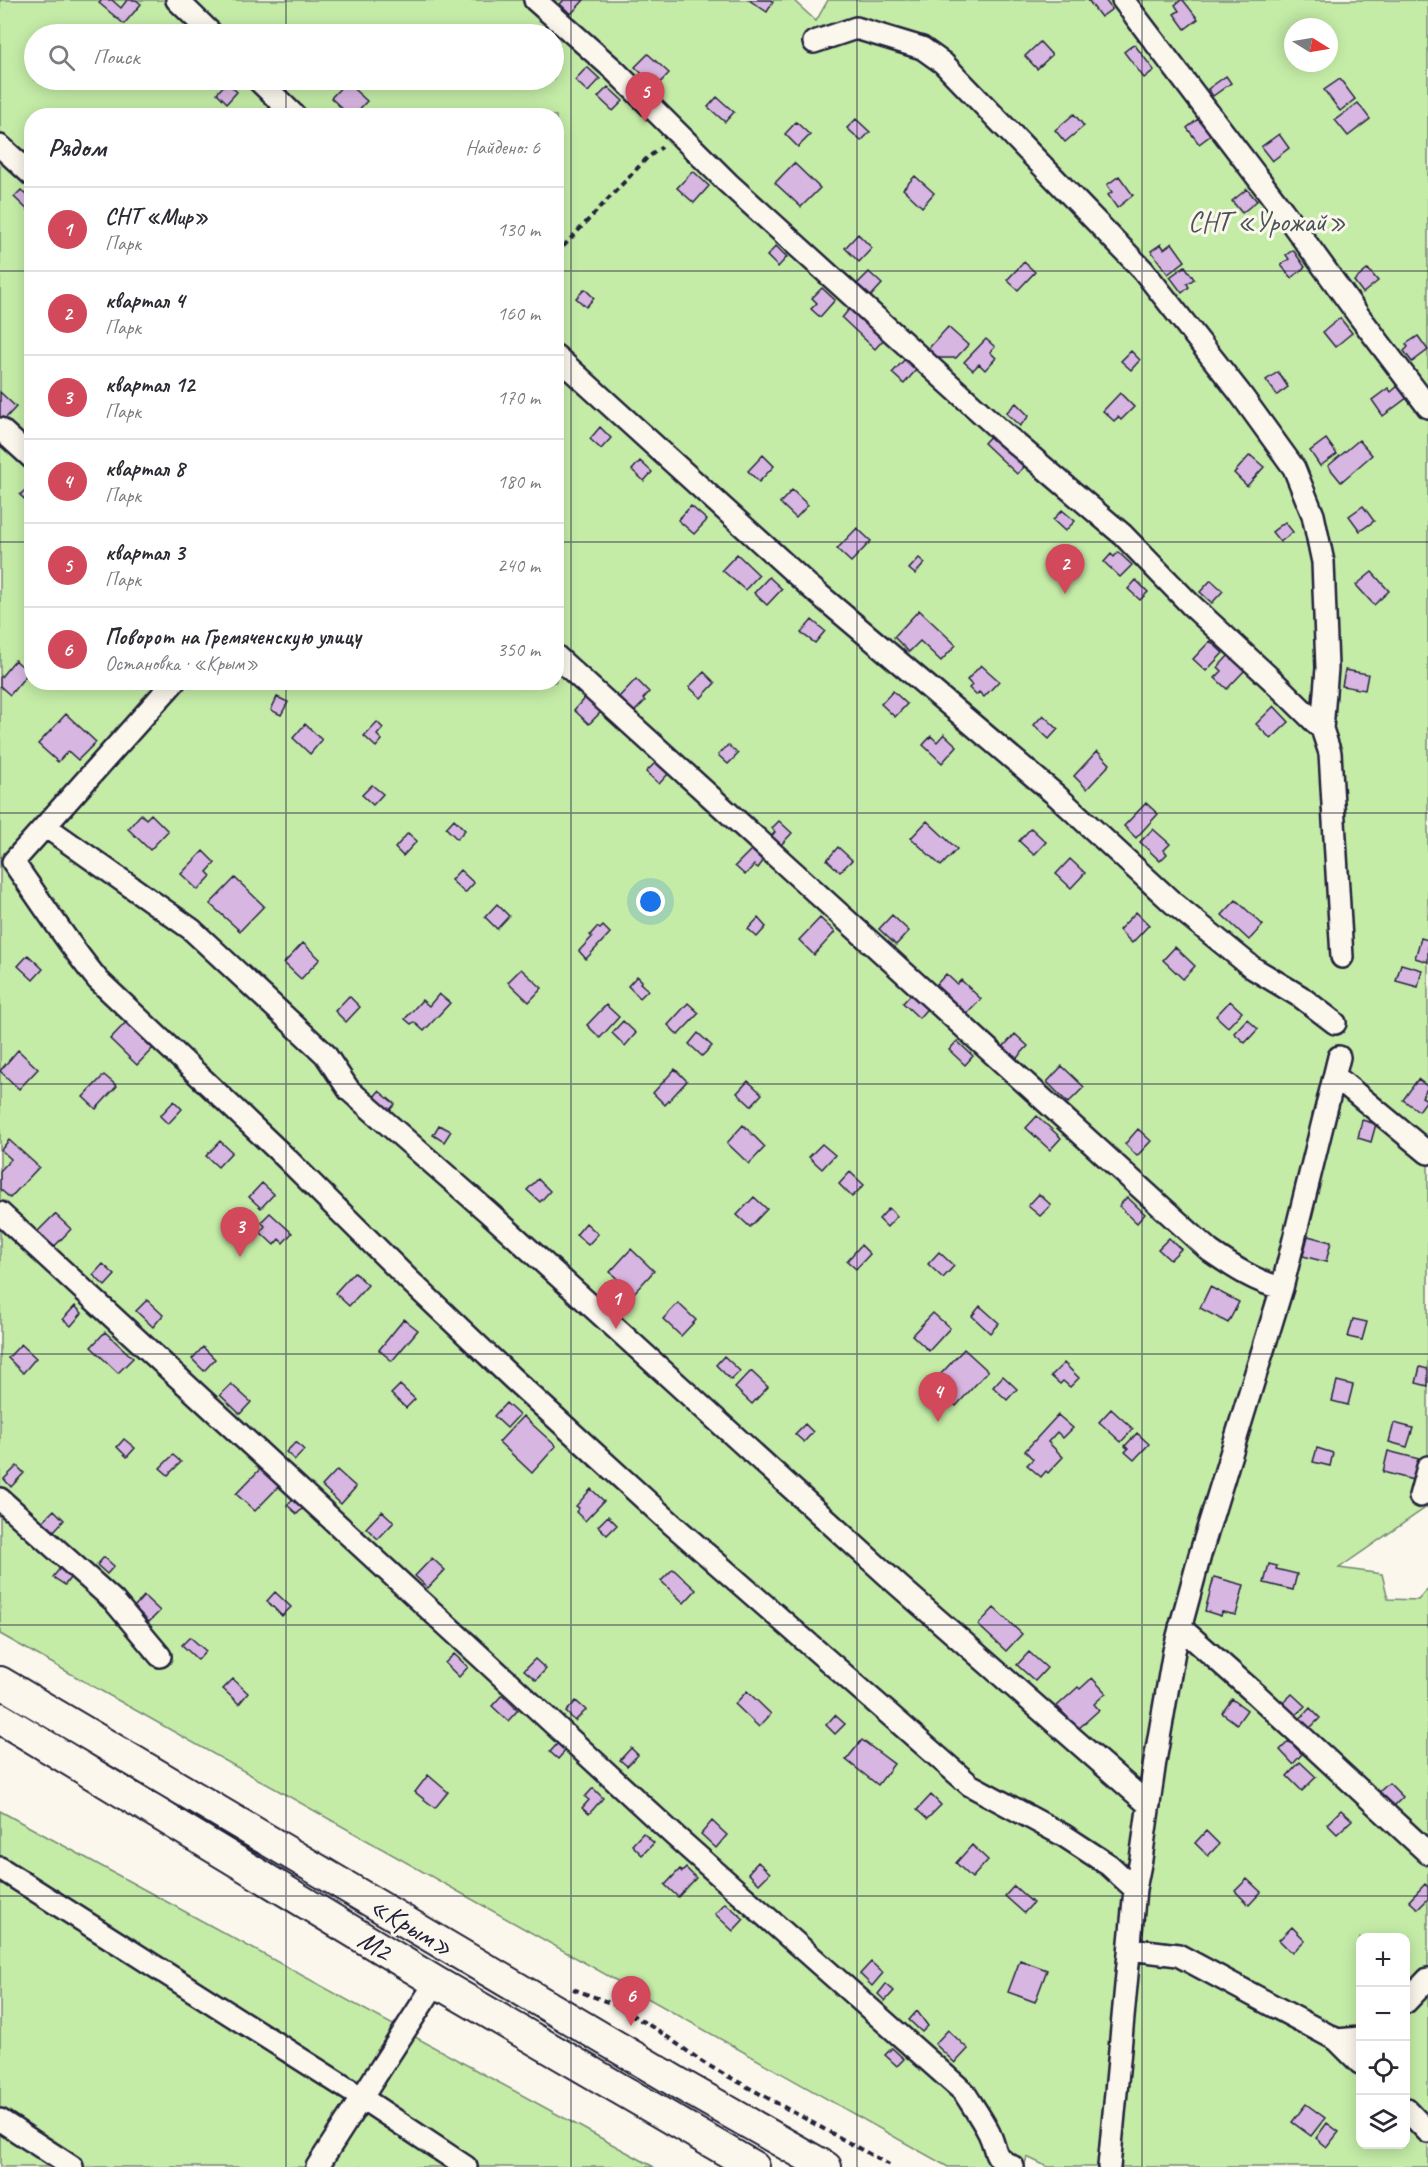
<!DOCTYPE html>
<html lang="ru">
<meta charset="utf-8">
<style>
:root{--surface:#fff;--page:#f2f2f3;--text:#2b2b33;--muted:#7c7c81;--line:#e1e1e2;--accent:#d1495b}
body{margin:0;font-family:Caveat,sans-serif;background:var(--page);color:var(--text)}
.controls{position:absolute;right:18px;bottom:18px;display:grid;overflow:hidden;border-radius:12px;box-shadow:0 3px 15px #0003}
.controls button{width:54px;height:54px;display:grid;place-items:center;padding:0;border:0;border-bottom:2px solid var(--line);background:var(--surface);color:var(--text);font:30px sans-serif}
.compass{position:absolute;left:1284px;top:18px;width:54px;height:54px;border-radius:50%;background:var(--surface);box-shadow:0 3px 15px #0003;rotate:101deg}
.you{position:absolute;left:651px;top:902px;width:21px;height:21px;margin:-15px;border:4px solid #fff;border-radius:50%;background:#1a73e8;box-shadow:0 0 0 9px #1a73e833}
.badge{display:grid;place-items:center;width:39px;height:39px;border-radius:50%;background:var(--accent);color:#fff;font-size:20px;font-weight:700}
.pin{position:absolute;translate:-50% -50px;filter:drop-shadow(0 2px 3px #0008)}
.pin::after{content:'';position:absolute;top:32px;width:21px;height:18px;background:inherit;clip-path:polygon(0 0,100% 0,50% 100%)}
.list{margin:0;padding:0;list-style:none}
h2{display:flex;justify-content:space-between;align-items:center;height:78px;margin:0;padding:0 24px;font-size:26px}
h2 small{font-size:20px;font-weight:400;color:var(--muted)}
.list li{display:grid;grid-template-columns:39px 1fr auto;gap:18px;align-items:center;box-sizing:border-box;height:84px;padding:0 24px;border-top:2px solid var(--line)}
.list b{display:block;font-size:22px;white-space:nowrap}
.list p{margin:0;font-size:20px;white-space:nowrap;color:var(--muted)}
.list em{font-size:20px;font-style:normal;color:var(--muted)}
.icon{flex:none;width:33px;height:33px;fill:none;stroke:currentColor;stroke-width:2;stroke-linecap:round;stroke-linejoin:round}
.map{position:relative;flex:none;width:1428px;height:2167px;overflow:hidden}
.search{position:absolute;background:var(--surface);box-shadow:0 3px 15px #0003;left:24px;top:24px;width:540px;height:66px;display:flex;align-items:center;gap:15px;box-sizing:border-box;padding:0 21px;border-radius:33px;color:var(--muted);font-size:22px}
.panel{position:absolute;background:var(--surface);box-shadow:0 3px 15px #0003;left:24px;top:108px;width:540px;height:582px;border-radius:24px}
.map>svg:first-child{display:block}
.green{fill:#c4eca7;stroke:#738771;stroke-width:1.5;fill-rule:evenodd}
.building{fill:#d8b6e2;stroke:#22223b;stroke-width:1.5}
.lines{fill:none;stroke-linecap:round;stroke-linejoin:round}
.minor-casing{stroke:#22223b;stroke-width:26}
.highway-casing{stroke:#22223b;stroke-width:34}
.path{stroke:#22223b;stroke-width:4;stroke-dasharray:6 4.5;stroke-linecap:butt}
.minor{stroke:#fbf7ec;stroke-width:21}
.highway{stroke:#fbf7ec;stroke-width:30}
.grid{fill:none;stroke:#22223b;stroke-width:1.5;stroke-opacity:0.55}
.labels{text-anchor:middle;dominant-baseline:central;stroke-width:6;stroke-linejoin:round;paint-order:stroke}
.park-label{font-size:28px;fill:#4a5456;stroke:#fbf7ec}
.street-label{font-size:28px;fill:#22223b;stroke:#fbf7ec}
</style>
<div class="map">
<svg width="1428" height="2167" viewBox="0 0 1428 2167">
<rect width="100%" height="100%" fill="#fbf7ec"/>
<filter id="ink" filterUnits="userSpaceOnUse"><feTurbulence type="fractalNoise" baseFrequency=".0167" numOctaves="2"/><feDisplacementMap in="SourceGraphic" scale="12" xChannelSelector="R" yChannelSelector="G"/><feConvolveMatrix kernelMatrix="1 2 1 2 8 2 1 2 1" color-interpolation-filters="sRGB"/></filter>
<g filter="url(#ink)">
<path class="green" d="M0,0H793L816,21L828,0H1428V1506L1339,1568L1382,1574L1388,1599L1418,1600L1428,1589V2167H1048L1027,2157L1024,2167H948L0,1634ZM1293,27H1329V63H1293ZM34,34H554V80H34ZM32,116H556V682H32ZM1360,1938H1406V2144H1360Z
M0,1811L654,2167H0Z"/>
<path class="building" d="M102,0H112L121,8L127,0H136L141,4L124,24L99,3Z
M564,0H584L571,14L560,4Z
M749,0H770L773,2L767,12Z
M1088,0H1105L1112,9L1101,17Z
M1181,0H1183L1198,19L1185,29L1174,14L1179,11L1175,5Z
M1040,42L1052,55L1037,69L1025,56Z
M1134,44L1154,70L1144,78L1124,52Z
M648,54L669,73L656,87L635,67Z
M587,67L600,79L588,92L575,80Z
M1226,76L1231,83L1213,96L1208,89Z
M1340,79L1355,99L1340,111L1324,90Z
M227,82L237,92L227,103L217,93Z
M346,82L367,101L353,116H350L331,98Z
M608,87L623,101L613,111L598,97Z
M717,97L734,112L725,122L708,107Z
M1358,103L1370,119L1348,136L1335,120Z
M1074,114L1084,126L1065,142L1055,130Z
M856,119L870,132L861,141L847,128Z
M1198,119L1211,135L1199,144L1187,128Z
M796,122L810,135L798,147L785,134Z
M1279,134L1289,148L1272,161L1261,147Z
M794,163L820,188L801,207L775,183Z
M693,171L709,186L694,203L677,188Z
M915,176L934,193L922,207L903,189Z
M1119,176L1133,195L1117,208L1108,195L1112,192L1107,185Z
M1247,189L1257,201L1242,213L1232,201Z
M21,190L26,195L30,191L32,192V214L14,197Z
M858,234L872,248L859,262L845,248Z
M1172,243L1185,261L1168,274L1151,251L1161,244L1164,249Z
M776,246L787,257L778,267L767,256Z
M1293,250L1305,267L1291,278L1281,265L1289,259L1286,255Z
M1024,262L1035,272L1018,290L1007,280Z
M1185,266L1194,279L1187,284L1189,287L1182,293L1170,277Z
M1368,269L1378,281L1363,293L1354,281Z
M869,272L882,284L871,296L857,284Z
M822,288L835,300L820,317L811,309L817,303L812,298Z
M585,289L594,298L586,307L576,298Z
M850,308L884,339L875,349L842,318Z
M1340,318L1352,333L1335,347L1323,332Z
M948,327L968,345L956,358H938L928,349Z
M1418,336L1428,350L1412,362L1404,351L1408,347L1406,344Z
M986,339L995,347L990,352L996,358L985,370L979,364L973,370L964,362Z
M1131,351L1140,360L1131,370L1121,361Z
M905,359L916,370L904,384L892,373Z
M1278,372L1288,387L1277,395L1266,380Z
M1399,385L1408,397L1383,416L1372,400L1388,388L1391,392Z
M0,392L16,407L3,421L0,418Z
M1120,393L1134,407L1121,420L1118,417L1114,421L1103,411Z
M1016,403L1029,416L1020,426L1006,413Z
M600,427L611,438L601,449L590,439Z
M993,433L1026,465L1017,474L984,443Z
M1326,439L1337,454L1320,466L1310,451Z
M1359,440L1372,455L1341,482L1328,466Z
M763,455L774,466L759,482L748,471Z
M1250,455L1264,467L1247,486L1234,473Z
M640,461L652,472L644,481L632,470Z
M32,483V506L20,495Z
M792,490L808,505L796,518L780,503Z
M691,506L707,520L694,534L678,520Z
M1363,506L1374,521L1360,531L1349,516Z
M1062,510L1075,521L1065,531L1053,520Z
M1285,522L1293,532L1280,542L1272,532Z
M857,528L871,541L851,562L837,549Z
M1118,552L1132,565L1120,577L1104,562L1111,554L1114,557Z
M737,554L759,575L745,590L722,570Z
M919,558L925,563L915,574L909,569Z
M1372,572L1389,591L1374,605L1356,585Z
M769,577L782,589L767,605L754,593Z
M1136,580L1148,592L1140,600L1128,589Z
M1211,580L1223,591L1212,603L1200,592Z
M919,610L956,645L941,661L920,641L909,652L894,637Z
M812,620L825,631L815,643L801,633Z
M1210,641L1223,653L1206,671L1193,659Z
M1229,655L1245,670L1227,689L1215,678L1222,671L1218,667Z
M15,660L29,672L10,695L0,686V678Z
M981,665L999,681L984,697L979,692L976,695L969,688L972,685L967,680Z
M1345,670L1368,674L1365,690L1342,686Z
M704,672L715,683L701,698L689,687Z
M636,679L649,692L643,699L645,701L633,713L618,698Z
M893,691L907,704L895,717L881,704Z
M587,695L603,710L589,724L574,710Z
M277,697L288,702L281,715L271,710Z
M1274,706L1289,722L1271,739L1256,724Z
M66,714L96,742L78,760L68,751L58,762L38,744Z
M1043,715L1058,729L1049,739L1034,725Z
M377,722L383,728L377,735L382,740L376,747L364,736Z
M305,724L322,740L310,754L293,738Z
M944,734L957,746L942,763L923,745L931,736L937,742Z
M728,745L738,754L728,764L718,755Z
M1097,751L1110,764L1087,789L1074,776Z
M657,761L669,773L659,784L646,772Z
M372,785L383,794L373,805L362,795Z
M1146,803L1158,814L1136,838L1124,826Z
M141,814L146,819L151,814L168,831L150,850L128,829Z
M454,819L465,830L457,839L446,828Z
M779,821L792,833L779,847L770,838L775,832L772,828Z
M927,821L957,849L941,866L911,838Z
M1031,828L1046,842L1034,855L1019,841Z
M1153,829L1170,844L1164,850L1167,854L1160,861L1140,842Z
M408,833L417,841L403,856L395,848Z
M838,847L852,860L840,872L827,860Z
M752,849L764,860L758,868L754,865L745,875L735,866Z
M203,851L215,863L207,872L211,876L198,890L181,874Z
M1070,859L1085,873L1071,888L1056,874Z
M460,870L474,883L465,893L451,880Z
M235,878L264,906L240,931L210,904Z
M1236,900L1263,925L1249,940L1222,915Z
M497,904L509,916L497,929L485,917Z
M1136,912L1149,925L1132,943L1119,930Z
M892,915L909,931L896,945L879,929Z
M758,918L766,927L757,937L748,929Z
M820,918L835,932L814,955L799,940Z
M603,926L610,933L586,959L579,951L592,937L590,935L597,927L600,929Z
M1421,938L1428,940V962L1415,958Z
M303,943L320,959L301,979L284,963Z
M1175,947L1195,966L1183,979L1163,960Z
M28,955L43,969L33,980L18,966Z
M1401,964L1422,970L1418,987L1396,981Z
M521,969L542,988L529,1002L508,982Z
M946,974L957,984L961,980L981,999L967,1014L936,985Z
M637,976L642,981L640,983L648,990L640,998L628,986Z
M915,990L931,1004L919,1018L903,1003Z
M439,994L450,1003L424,1031L414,1022L411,1024L405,1019L422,1000L429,1006Z
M349,996L360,1007L346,1022L335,1011Z
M1230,1001L1242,1012L1228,1027L1216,1016Z
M688,1003L699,1013L678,1035L668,1025Z
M606,1005L619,1017L600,1038L587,1025Z
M1247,1019L1258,1029L1245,1043L1234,1033Z
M127,1021L154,1047L137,1065L110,1039Z
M623,1021L636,1033L625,1046L612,1033Z
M698,1033L712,1046L702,1056L689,1044Z
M1015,1034L1028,1046L1016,1059L1003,1047Z
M957,1041L973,1056L965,1065L949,1050Z
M18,1050L38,1069L19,1089L0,1071Z
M1062,1066L1084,1087L1068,1103L1047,1082Z
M675,1069L687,1081L665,1105L653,1093Z
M104,1075L117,1086L96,1109L83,1097Z
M1418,1079L1428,1087L1422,1097L1427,1100L1419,1111L1403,1100Z
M748,1081L762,1094L751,1106L737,1093Z
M379,1091L395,1104L388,1112L372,1099Z
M174,1101L182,1109L168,1124L160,1116Z
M1037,1116L1061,1138L1050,1150L1026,1128Z
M1362,1120L1376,1124L1371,1142L1358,1138Z
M439,1125L451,1131L444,1142L433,1135Z
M743,1125L765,1147L749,1164L727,1143Z
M1138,1129L1151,1141L1137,1156L1125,1144Z
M9,1140L39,1167L10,1198L0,1189V1171L11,1159L1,1150Z
M220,1141L232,1152L218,1167L206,1156Z
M822,1144L835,1155L822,1169L809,1157Z
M850,1172L864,1185L852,1197L839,1184Z
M538,1179L550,1191L540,1202L527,1190Z
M262,1183L274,1194L261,1208L249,1197Z
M1039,1194L1051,1205L1040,1216L1028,1206Z
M754,1197L767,1209L750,1227L737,1215Z
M1127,1197L1145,1214L1137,1223L1119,1206Z
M889,1208L897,1216L887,1227L879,1219Z
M270,1213L292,1233L283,1243L279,1239L274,1245L260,1232L265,1226L261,1222Z
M55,1214L71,1229L50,1251L38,1241L42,1237L37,1232Z
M586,1223L598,1234L588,1245L576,1235Z
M1308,1236L1331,1242L1326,1262L1303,1256Z
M1169,1238L1181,1249L1170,1260L1158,1249Z
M861,1245L870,1254L856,1269L847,1261Z
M631,1249L654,1271L633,1294L610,1272Z
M939,1252L954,1266L943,1278L928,1264Z
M103,1264L115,1275L105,1286L93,1275Z
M354,1272L368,1285L349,1306L335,1293Z
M1210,1287L1239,1302L1228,1323L1200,1308Z
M147,1300L163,1315L153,1327L136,1311Z
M678,1303L696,1320L681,1336L663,1319Z
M75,1306L82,1313L71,1326L63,1319Z
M980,1306L999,1323L990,1333L972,1316Z
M933,1313L950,1328L929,1351L912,1335Z
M404,1319L418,1330L392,1361L379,1350Z
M1353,1319L1367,1322L1362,1340L1348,1337Z
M105,1332L133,1358L118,1373L91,1347Z
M21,1344L36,1358L23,1373L8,1358Z
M203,1347L215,1359L204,1371L192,1359Z
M964,1349L988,1371L956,1406L944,1395L950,1388L938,1377Z
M724,1356L740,1371L731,1380L716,1365Z
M1064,1363L1079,1378L1070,1387L1063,1381L1060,1384L1051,1376Z
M1420,1367L1428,1369V1386L1416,1383Z
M751,1371L768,1387L752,1404L735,1388Z
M1003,1376L1017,1389L1007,1400L993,1387Z
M1337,1381L1353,1385L1348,1405L1332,1401Z
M231,1384L251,1402L240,1414L220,1395Z
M400,1385L415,1399L406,1408L391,1394Z
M506,1403L519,1415L507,1428L494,1416Z
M1111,1409L1133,1429L1121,1442L1099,1422Z
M1058,1415L1073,1428L1063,1438L1057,1432L1048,1442L1063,1457L1048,1473L1046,1471L1041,1477L1027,1465L1033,1459L1025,1451Z
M523,1416L556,1446L532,1473L499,1442Z
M1394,1423L1413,1428L1407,1447L1389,1442Z
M805,1424L813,1432L804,1442L795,1434Z
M1137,1433L1149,1444L1134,1460L1125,1452L1128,1449L1125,1446Z
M124,1439L135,1448L127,1457L117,1447Z
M296,1442L304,1450L295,1460L286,1452Z
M1317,1448L1333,1453L1330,1466L1313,1462Z
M1388,1451L1419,1459L1413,1480L1383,1472Z
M173,1455L181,1462L168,1475L160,1468Z
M17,1466L24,1473L11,1487L4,1479Z
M262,1467L281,1484L255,1511L236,1494Z
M337,1470L356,1487L341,1504L322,1486Z
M591,1489L604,1501L585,1521L576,1512L579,1508L576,1506Z
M294,1498L304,1507L297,1514L287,1505Z
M54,1510L64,1520L54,1531L43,1521Z
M382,1511L394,1522L378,1539L366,1528Z
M608,1516L617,1525L607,1535L598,1526Z
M104,1557L114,1566L107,1574L97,1565Z
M432,1558L445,1570L428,1588L415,1576Z
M1269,1564L1277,1566L1276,1569L1297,1574L1293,1590L1264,1583Z
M61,1567L72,1575L65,1585L53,1577Z
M673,1569L696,1590L684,1603L661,1581Z
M1214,1577L1244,1585L1236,1615L1222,1612L1221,1616L1205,1611Z
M275,1592L291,1607L282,1616L267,1601Z
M144,1596L160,1611L149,1622L134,1607Z
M994,1608L1022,1634L1006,1651L978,1625Z
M190,1637L206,1651L198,1660L182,1645Z
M1029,1652L1047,1668L1035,1681L1017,1665Z
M454,1654L468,1667L459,1677L445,1663Z
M535,1659L546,1669L536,1680L524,1670Z
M1092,1678L1106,1693L1094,1704L1099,1710L1078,1729L1057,1706L1078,1687L1080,1689Z
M233,1679L248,1693L239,1704L223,1689Z
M747,1691L771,1714L759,1727L735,1704Z
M1292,1694L1305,1706L1292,1719L1279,1707Z
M502,1695L518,1710L508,1721L492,1706Z
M1232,1699L1247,1710L1237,1724L1222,1713Z
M576,1701L586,1710L575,1721L566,1712Z
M1310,1708L1320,1718L1305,1733L1296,1723Z
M835,1715L845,1724L835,1734L826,1725Z
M862,1740L894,1764L878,1785L846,1760Z
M1289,1741L1302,1754L1293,1764L1280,1750Z
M558,1743L566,1750L558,1759L550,1752Z
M631,1748L638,1755L627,1766L620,1760Z
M1300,1762L1316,1777L1302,1791L1287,1776Z
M428,1775L448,1792L435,1808L415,1792Z
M1389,1783L1403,1797L1394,1806L1379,1792Z
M593,1788L603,1798L589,1814L582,1808L589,1800L585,1797Z
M931,1795L941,1805L927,1819L917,1810Z
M1341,1810L1352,1820L1337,1834L1327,1824Z
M712,1821L727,1835L716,1848L701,1834Z
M1206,1831L1219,1844L1208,1856L1195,1843Z
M643,1833L654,1843L642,1855L632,1845Z
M972,1845L988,1860L972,1878L956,1863Z
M758,1862L770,1873L759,1884L748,1873Z
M686,1868L696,1878L678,1897L665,1885L680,1869L682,1872Z
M1247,1879L1261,1892L1249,1905L1235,1891Z
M1425,1884L1428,1887V1899L1418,1909L1409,1901Z
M1014,1886L1033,1903L1024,1913L1005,1896Z
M725,1903L744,1919L733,1931L715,1914Z
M1292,1927L1305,1940L1292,1953L1279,1940Z
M1020,1960L1047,1970L1035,2002L1008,1992Z
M871,1962L883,1973L872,1986L860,1974Z
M886,1984L894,1991L885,2001L878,1994Z
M917,2011L928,2026L922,2032L909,2020Z
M948,2030L968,2049L955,2063L935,2044Z
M892,2048L904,2059L897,2066L885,2055Z
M1306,2104L1325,2118L1311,2136L1292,2122Z
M1327,2123L1339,2132L1327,2147L1316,2138Z"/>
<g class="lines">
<g class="minor-casing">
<path id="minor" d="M177,0L212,34
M535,0L613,69L728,183L1001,431L1123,535L1190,604L1271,679L1322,729
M1123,0L1283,211L1359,316L1428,407
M814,42L856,28L922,48L943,63L1143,270L1239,392L1294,468L1313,515L1323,562L1327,668L1322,729L1330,753L1342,957
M258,80L295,116
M0,146L32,175
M556,356L809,586L1057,796L1173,903L1253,968L1301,997L1335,1023
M0,429L32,458
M556,656L1210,1251C1233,1267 1256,1282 1282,1288
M174,682L13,862C41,901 67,943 98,980L287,1159L409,1280L512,1378L673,1525L970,1785L1063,1835L1109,1865L1135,1889
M45,826L191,929L325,1054L349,1090L488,1212L898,1585L1149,1805
M1335,1076L1428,1153
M0,1213L675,1836L964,2092C972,2105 982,2119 989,2133C998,2152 991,2156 1013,2167
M1420,1496L1428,1467
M0,1499L114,1601L160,1656
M1180,1627L1257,1695L1428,1853
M0,1868L362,2098L466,2167
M1130,1949L1178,1955L1337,2040L1360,2038
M1406,2002L1428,1979
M1337,2040L1360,2063
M1406,2109L1428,2132
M0,2120L72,2167
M317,2167L436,1982
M1109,2167L1135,1889L1141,1859L1155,1761L1174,1651L1200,1555L1282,1288L1339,1057"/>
</g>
<g class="highway-casing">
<path id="highway" d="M0,1682L680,2084L826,2167
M0,1718L436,1982L754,2167"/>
</g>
<path class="path" d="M556,254L647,158L662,147
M573,1989L613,2004L659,2031L704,2063L893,2167"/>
<use href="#minor" class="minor"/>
<use href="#highway" class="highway"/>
</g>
</g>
<path class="grid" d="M286,0V34M571,0V2167M857,0V2167M1142,0V2167M286,80V116M0,271H32M556,271H1428M0,542H32M556,542H1428M286,682V2167M0,813H1428M0,1084H1428M0,1354H1428M0,1625H1428M0,1896H1428"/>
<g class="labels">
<g class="park-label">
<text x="1267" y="221">СНТ «Урожай»</text>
</g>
<g class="street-label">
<text transform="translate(412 1926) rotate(31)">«Крым»</text>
<text transform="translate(375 1945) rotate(31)">М2</text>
</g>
</g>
</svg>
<div class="controls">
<button>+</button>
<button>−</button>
<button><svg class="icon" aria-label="locate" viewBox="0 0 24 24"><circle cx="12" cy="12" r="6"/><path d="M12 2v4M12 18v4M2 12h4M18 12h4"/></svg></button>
<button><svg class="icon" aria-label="layers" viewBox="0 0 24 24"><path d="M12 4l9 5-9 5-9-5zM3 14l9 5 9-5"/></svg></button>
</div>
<svg class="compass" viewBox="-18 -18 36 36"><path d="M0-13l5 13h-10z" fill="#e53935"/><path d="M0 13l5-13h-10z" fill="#7c7c81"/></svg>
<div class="you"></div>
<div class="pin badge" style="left:616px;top:1329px">1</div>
<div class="pin badge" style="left:1065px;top:594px">2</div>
<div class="pin badge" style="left:240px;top:1257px">3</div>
<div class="pin badge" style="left:938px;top:1422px">4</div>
<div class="pin badge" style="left:645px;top:122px">5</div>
<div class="pin badge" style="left:631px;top:2026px">6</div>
<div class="search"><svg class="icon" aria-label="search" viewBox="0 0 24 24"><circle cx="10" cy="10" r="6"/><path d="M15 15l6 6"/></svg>Поиск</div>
<section class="panel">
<h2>Рядом<small>Найдено: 6</small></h2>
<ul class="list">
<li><span class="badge">1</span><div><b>СНТ «Мир»</b><p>Парк</p></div><em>130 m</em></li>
<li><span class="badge">2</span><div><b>квартал 4</b><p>Парк</p></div><em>160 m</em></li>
<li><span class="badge">3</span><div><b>квартал 12</b><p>Парк</p></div><em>170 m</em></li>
<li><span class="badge">4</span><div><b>квартал 8</b><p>Парк</p></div><em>180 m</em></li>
<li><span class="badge">5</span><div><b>квартал 3</b><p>Парк</p></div><em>240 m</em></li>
<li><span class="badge">6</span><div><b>Поворот на Гремяченскую улицу</b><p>Остановка · «Крым»</p></div><em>350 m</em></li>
</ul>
</section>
</div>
